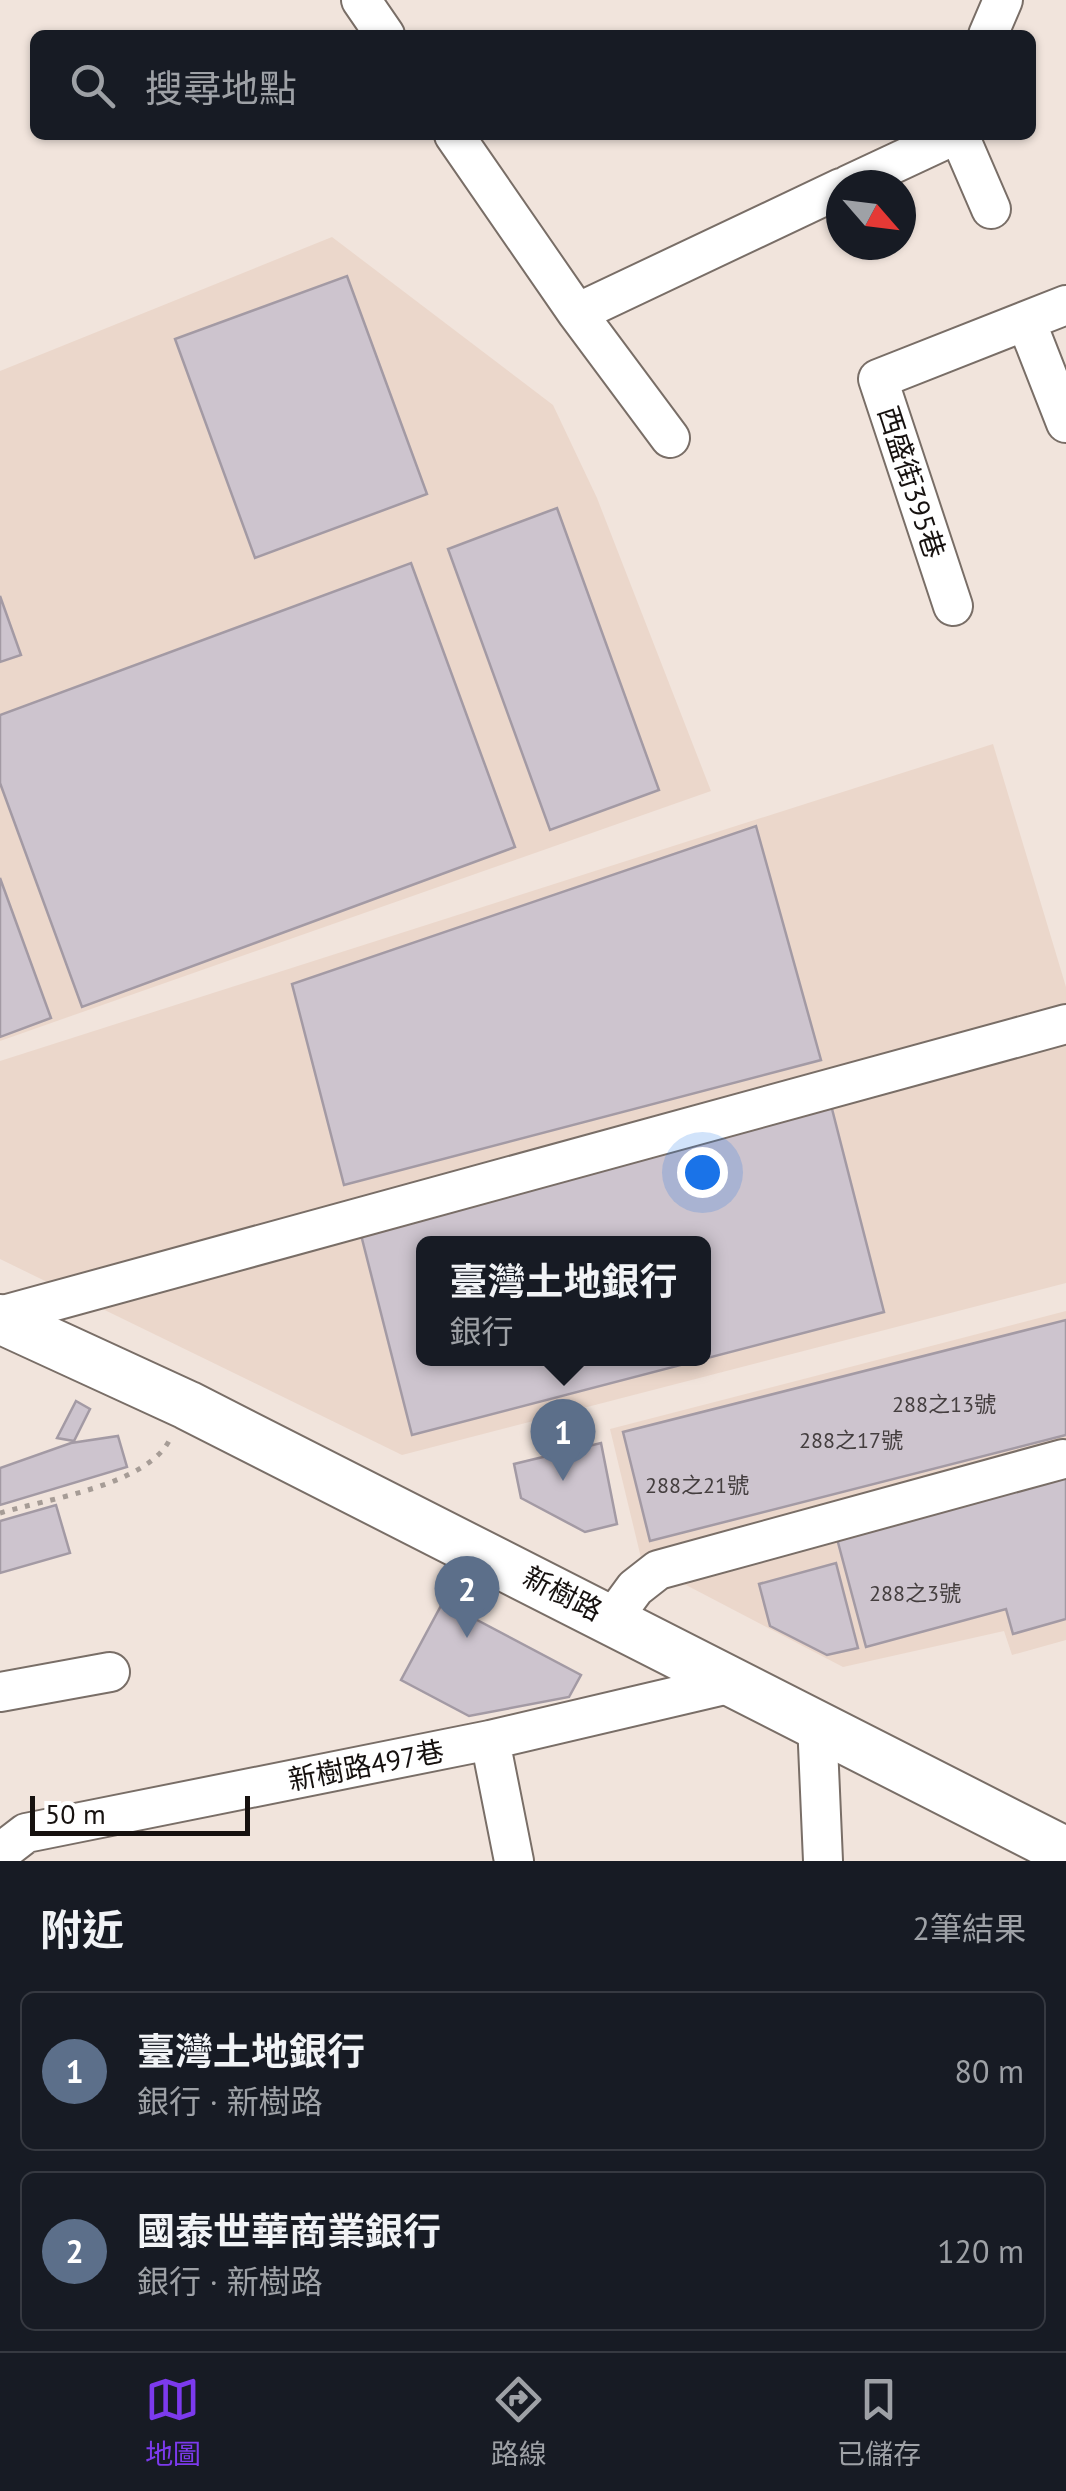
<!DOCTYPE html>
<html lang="zh-TW">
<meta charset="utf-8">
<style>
:root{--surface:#171b24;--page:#242831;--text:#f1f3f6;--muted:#9ea1a6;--line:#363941;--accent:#7c3aed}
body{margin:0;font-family:"PT Sans","Noto Sans TC",sans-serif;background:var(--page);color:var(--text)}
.compass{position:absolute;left:826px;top:170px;width:90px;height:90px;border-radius:50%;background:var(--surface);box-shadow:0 2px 8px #0004;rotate:118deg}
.scale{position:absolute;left:30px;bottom:25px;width:220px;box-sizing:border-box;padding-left:10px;border:5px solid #16110f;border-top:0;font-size:28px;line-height:35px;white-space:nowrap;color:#16110f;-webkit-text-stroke:8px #fff;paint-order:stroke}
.you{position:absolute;left:702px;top:1172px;width:35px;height:35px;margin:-25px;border:8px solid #fff;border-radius:50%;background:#1a73e8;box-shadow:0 0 0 15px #1a73e833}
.badge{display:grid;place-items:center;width:65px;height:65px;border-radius:50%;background:var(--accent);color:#fff;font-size:32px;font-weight:700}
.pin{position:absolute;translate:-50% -82px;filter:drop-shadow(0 2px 5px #0008)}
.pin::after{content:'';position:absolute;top:52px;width:35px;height:30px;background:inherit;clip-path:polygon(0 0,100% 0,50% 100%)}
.popup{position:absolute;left:416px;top:1236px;width:295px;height:130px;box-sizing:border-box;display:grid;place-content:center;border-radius:15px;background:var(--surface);filter:drop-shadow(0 2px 8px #0005);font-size:32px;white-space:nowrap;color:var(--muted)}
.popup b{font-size:38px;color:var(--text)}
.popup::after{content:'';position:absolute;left:50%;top:100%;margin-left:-20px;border:20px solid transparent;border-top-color:var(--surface)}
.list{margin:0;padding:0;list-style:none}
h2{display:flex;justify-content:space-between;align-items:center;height:130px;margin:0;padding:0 40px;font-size:42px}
h2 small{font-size:32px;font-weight:400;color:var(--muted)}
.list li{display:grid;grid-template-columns:65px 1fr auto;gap:30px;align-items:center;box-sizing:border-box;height:160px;margin:0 20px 20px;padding:0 20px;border:2px solid var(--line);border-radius:15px}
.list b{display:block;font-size:38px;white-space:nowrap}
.list p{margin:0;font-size:32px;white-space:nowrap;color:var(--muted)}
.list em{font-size:32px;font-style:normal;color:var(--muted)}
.icon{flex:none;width:55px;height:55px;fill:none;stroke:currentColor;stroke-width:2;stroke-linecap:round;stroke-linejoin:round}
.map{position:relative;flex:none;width:1066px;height:1861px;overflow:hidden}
.search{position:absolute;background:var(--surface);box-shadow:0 2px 8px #0004;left:30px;right:30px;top:30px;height:110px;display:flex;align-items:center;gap:25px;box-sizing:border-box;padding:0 35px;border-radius:15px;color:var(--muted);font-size:38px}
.sheet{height:490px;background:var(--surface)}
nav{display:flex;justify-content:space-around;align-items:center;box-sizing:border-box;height:140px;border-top:2px solid var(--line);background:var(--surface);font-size:28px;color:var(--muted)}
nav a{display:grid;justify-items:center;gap:5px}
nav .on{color:var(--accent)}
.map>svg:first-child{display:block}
.built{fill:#ebd7cb;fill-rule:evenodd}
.building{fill:#cdc4ce;stroke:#a39aa4;stroke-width:2.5;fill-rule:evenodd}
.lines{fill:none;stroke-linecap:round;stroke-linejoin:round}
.minor-casing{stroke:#796e67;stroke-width:42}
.major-casing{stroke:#796e67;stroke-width:52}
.path{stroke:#a69c96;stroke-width:5;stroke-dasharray:5 8;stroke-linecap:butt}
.minor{stroke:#fff;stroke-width:38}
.major{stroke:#fff;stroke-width:48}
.labels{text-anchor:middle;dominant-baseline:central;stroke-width:10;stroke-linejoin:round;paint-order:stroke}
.number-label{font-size:22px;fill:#443e3f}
.street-label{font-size:28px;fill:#16110f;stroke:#fff}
</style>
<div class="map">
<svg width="1066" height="1861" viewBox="0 0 1066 1861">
<rect width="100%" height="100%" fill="#f1e4dc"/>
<path class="built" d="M332,237L553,405L597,498L711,791L0,1041V371Z
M993,744L1066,987V1283L402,1455L0,1259V1061ZM423,1244H703V1358H423Z
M1066,1311V1640L1012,1655L1004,1631L843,1667L642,1562L610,1429Z"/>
<path class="building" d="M347,276L427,494L255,558L175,339Z
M557,508L659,790L550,830L448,549Z
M411,563L515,847L82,1007L0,783V715Z
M0,596L21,655L0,662Z
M756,826L821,1060L344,1185L292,984Z
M0,878L51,1018L0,1037Z
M831,1105L884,1312L412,1435L359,1227ZM423,1244H703V1358H423Z
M1066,1320V1435L650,1541L623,1432Z
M76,1401L90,1409L74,1441L57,1438Z
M118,1436L127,1467L0,1505V1468L71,1443Z
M601,1443L617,1524L585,1532L521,1498L514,1464Z
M1066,1473V1619L1013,1634L1006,1609L866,1647L836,1535Z
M56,1505L70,1553L0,1573V1521Z
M836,1563L858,1648L827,1655L770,1626L759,1584Z
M443,1602L581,1675L569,1697L469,1716L401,1680Z"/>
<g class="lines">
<g class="minor-casing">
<path id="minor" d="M361,0L385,35
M988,35L1003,0
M454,135L577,313L841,188
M959,135L991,209
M848,185L955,135
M577,313L670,438
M1026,321L1066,423
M953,606L878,379L1066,305
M0,1316L1066,1024
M613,1618L635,1588L658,1570L1063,1459
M0,1692L110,1672
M817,1722L823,1861
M490,1740L514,1861
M0,1853L26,1833L490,1740L737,1682"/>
</g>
<g class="major-casing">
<path id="major" d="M0,1319L187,1405L1066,1852"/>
</g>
<path class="path" d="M0,1513C47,1499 148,1485 170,1439"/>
<use href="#minor" class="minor"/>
<use href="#major" class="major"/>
</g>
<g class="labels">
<g class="number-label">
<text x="944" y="1404">288之13號</text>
<text x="851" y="1440">288之17號</text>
<text x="697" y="1485">288之21號</text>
<text x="915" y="1593">288之3號</text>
</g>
<g class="street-label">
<text transform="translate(912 482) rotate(72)">西盛街395巷</text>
<text transform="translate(563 1593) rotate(27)">新樹路</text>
<text transform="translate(366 1765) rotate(-11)">新樹路497巷</text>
</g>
</g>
</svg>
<svg class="compass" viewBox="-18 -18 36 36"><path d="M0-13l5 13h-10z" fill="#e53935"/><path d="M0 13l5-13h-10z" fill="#9ea1a6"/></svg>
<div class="scale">50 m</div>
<div class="you"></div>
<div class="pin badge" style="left:563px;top:1481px;background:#5c6f8a">1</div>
<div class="popup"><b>臺灣土地銀行</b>銀行</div>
<div class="pin badge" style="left:467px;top:1638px;background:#5c6f8a">2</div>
<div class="search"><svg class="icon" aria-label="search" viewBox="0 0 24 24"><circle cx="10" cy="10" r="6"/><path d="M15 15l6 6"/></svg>搜尋地點</div>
</div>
<section class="sheet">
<h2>附近<small>2筆結果</small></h2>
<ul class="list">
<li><span class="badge" style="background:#5c6f8a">1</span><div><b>臺灣土地銀行</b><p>銀行 · 新樹路</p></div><em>80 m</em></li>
<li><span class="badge" style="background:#5c6f8a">2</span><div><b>國泰世華商業銀行</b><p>銀行 · 新樹路</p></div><em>120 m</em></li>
</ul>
</section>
<nav>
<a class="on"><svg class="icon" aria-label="map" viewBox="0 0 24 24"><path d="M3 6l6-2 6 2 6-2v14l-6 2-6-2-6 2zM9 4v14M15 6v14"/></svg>地圖</a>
<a><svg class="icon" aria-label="directions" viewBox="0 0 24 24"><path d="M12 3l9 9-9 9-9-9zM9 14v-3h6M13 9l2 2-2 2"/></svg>路線</a>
<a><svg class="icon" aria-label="saved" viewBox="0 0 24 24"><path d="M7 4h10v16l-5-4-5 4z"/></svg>已儲存</a>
</nav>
